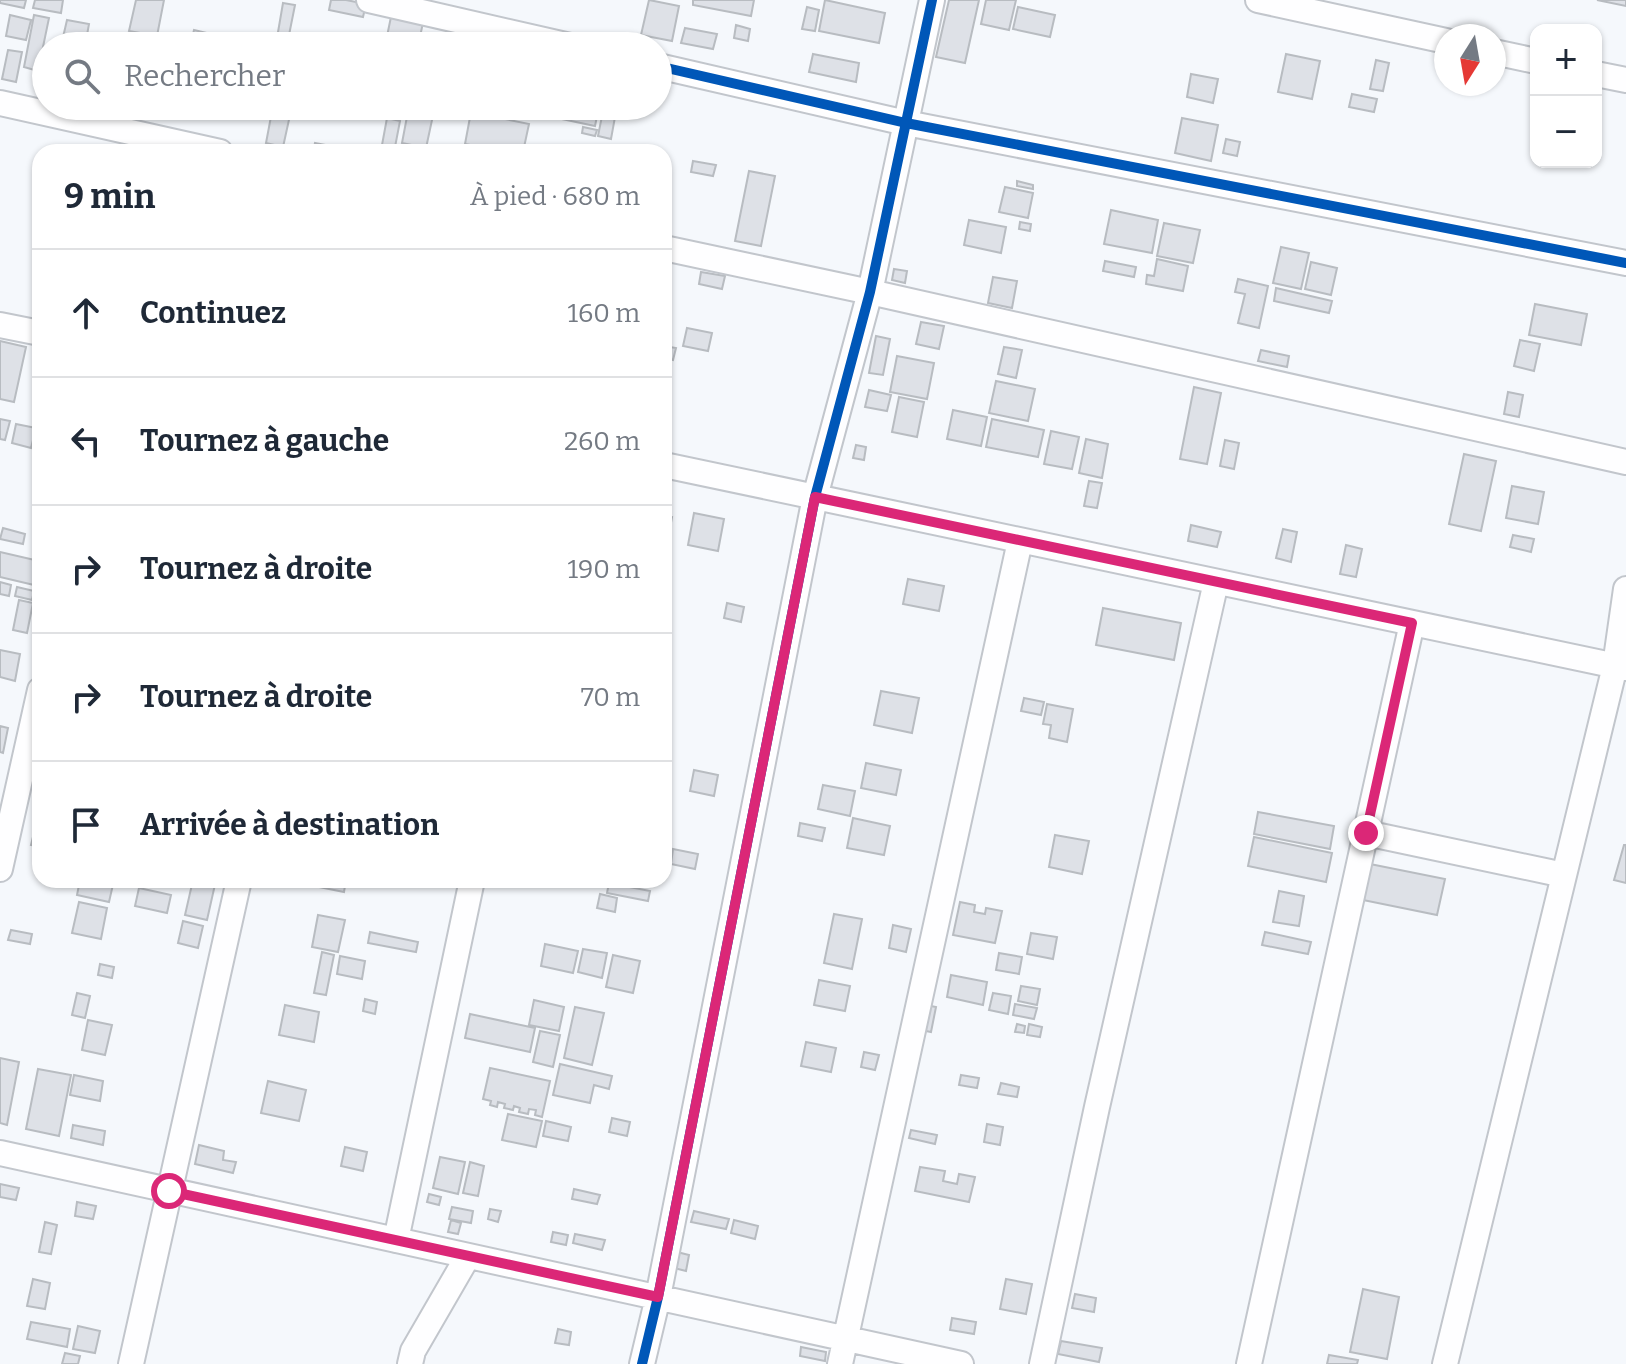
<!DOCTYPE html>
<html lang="fr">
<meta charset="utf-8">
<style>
:root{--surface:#fff;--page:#f2f2f3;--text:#1f2937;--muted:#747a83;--line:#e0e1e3}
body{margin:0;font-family:Bitter,serif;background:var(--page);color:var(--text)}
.controls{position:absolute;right:24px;top:24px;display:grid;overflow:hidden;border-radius:16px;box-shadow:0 2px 6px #0004}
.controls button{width:72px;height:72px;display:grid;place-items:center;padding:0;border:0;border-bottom:2px solid var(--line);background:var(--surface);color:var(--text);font:40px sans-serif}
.compass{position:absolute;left:1434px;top:24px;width:72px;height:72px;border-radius:50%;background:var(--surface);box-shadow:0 2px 6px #0004;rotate:191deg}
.stop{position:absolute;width:24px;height:24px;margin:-18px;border:6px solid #db2777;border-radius:50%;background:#fff}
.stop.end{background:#db2777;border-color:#fff;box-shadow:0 2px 8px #0008}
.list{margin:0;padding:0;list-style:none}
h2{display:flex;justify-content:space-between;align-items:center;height:104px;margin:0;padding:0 32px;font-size:34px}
h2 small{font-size:26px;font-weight:400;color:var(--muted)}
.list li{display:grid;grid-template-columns:52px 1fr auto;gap:24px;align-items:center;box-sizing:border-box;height:128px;padding:0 32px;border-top:2px solid var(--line)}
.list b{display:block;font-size:30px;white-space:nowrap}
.list em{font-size:26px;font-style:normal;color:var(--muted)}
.icon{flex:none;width:44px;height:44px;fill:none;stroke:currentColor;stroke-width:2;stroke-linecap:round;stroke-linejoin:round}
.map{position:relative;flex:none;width:1626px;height:1364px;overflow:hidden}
.search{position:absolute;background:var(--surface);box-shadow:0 2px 6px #0004;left:32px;top:32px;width:640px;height:88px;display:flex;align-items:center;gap:20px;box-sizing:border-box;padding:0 28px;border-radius:44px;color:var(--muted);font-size:30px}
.panel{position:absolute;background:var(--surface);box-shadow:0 2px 6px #0004;left:32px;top:144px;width:640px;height:744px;border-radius:24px}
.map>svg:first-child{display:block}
.building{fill:#dee1e7;stroke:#b8bcc1;stroke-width:2}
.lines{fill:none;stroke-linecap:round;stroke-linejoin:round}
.street-casing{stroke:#c2c6cc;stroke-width:28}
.street{stroke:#fefeff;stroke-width:24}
.cycleway-casing{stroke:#fff;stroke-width:15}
.cycleway{stroke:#0057b8;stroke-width:10}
.route{stroke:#db2777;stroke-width:10}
</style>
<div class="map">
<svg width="1626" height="1364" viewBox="0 0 1626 1364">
<rect width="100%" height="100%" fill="#f5f8fc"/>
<path class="building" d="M0,0H26L24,8L0,3Z
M35,0H63L61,13L33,8Z
M136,0H164L157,36L129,31Z
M331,0H346L366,4L363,17L329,10Z
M649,0L679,6L672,41L641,35Z
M693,0H754L751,16L693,5Z
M825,0L885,13L879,43L819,31Z
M949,0H979L965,63L936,57Z
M986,0H1016L1009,30L981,24Z
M1597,0H1626V6Z
M283,3L295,5L288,40L277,38Z
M807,7L819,10L815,31L802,29Z
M1018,7L1055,15L1050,37L1013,29Z
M392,12L424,18L418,46H385Z
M10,15L31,20L26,40L6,36Z
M34,15L49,18L38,71L24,67Z
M67,20L89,24L85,46H61Z
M736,25L750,29L748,41L734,38Z
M685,28L717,34L713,49L681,43Z
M194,30L211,34L209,46L191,43Z
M96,34L133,41L132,46H93Z
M359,34L370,36L368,46H356Z
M292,37L313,41L312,46H290Z
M265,41L288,46H264Z
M8,50L22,52L16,82L2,79Z
M813,54L859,63L856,82L809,72Z
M1286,54L1320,61L1312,99L1278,92Z
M1376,60L1389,63L1383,91L1370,89Z
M1191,74L1218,79L1213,103L1187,97Z
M1352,94L1377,99L1374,112L1349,107Z
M273,106H292L283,147L266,143Z
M409,106H435L426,148L402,143Z
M476,106H505L503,114L475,108Z
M560,106H599L595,126L557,118Z
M604,106H617L611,139L598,136Z
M471,112L529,124L523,152H507L465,144Z
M387,118L400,121L395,147L382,145Z
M1182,118L1218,125L1211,161L1175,153Z
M583,127L597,130L595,136L582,133Z
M1226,139L1240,142L1237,156L1223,153Z
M315,143L331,146L330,152H313Z
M693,161L716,165L713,176L691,172Z
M749,171L775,176L761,246L735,241Z
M1017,181L1033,185V189L1017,186Z
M1005,187L1033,193L1028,218L999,212Z
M1111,210L1158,220L1152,253L1104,244Z
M969,220L1006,227L1001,253L964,245Z
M1020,222L1031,224L1030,231L1019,229Z
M1164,223L1200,230L1193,263L1157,256Z
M1281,247L1309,253L1301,289L1273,283Z
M1157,259L1188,266L1183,291L1146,284L1147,275L1154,276Z
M1105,261L1136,267L1134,277L1103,271Z
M1311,262L1337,268L1331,295L1305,289Z
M894,269L907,271L905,283L892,280Z
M701,272L725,276L722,289L699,284Z
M993,277L1017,281L1012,308L988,303Z
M1238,279L1268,286L1259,328L1238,323L1245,294L1235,292Z
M1276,288L1332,301L1329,313L1274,301Z
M1535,304L1587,314L1581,345L1529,335Z
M921,322L944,326L939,349L916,344Z
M687,328L712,333L708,351L683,346Z
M876,336L890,339L883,375L869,373Z
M1520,340L1540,344L1534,371L1514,366Z
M0,341L26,347L14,402L0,399Z
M664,346L676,348L673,360L664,358Z
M1004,347L1022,350L1016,378L998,374Z
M1261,350L1289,356L1287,367L1258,361Z
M897,356L934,363L927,399L890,392Z
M996,381L1035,389L1028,421L989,413Z
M1194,387L1221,393L1207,464L1180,459Z
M869,390L891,395L887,411L865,407Z
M1508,392L1523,395L1519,417L1504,414Z
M899,397L924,402L917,437L892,432Z
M953,410L987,417L981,446L947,439Z
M0,419L10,421L5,440L0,439Z
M992,419L1044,430L1038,457L986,447Z
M16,424L36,428L31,448L12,443Z
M1051,431L1079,437L1072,469L1044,464Z
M1086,439L1108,444L1102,478L1079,473Z
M1225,440L1239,443L1234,469L1220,466Z
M856,445L866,447L864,460L853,458Z
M1464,454L1496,461L1481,531L1449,524Z
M1089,481L1102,483L1097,508L1084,506Z
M1512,486L1544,492L1538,524L1506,518Z
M694,513L724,519L718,551L688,545Z
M664,516L672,517L667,545L664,544Z
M1191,525L1221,532L1217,547L1188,541Z
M3,528L25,534L23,544L0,539Z
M1283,529L1297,532L1291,562L1276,558Z
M1513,535L1534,539L1531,552L1510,547Z
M1346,545L1362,549L1356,577L1340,574Z
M0,552L39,561L34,585L0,577Z
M908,579L944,586L939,611L903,604Z
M0,582L11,585L9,596L0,594Z
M17,587L34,591L32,600L15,596Z
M19,600L33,603L27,633L13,630Z
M727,603L744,607L741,622L724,618Z
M1103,608L1181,623L1174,660L1096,645Z
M0,650L20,654L15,681L0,677Z
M881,691L919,698L912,733L874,725Z
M1024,698L1044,702L1041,715L1021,711Z
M1047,704L1073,709L1067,742L1049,738L1051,725L1043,724Z
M0,726L8,728L3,753L0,752Z
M866,763L901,770L896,795L861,788Z
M694,770L718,775L714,796L690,791Z
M823,785L855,791L850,816L818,809Z
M1258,812L1334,826L1330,849L1254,834Z
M853,818L890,826L884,855L847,848Z
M800,823L825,828L822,841L798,836Z
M34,833L40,834V847L31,845Z
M1055,835L1089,841L1082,874L1049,867Z
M1254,837L1332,853L1326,882L1248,866Z
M1624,845H1626V883L1614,880Z
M673,849L698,854L695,869L671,864Z
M1365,863L1445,879L1437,915L1358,899Z
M80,880H114L109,902L77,895Z
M193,880H216L207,920L185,915Z
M315,880H346L344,892L314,886Z
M609,883L650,891L648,901L607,893Z
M139,888L171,895L167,913L135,906Z
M1279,891L1304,896L1299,926L1273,922Z
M600,894L617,898L615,912L597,908Z
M79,902L107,908L101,939L72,933Z
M960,902L975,905L974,912L985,914L986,908L1002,911L995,943L953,935Z
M834,914L862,919L852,969L824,963Z
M318,915L345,920L338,952L312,947Z
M183,921L203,926L198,948L178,943Z
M893,925L911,929L906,952L889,948Z
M11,930L32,934L30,944L8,940Z
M370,932L418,942L416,952L368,943Z
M1265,932L1311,942L1308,954L1262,945Z
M1031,933L1057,937L1053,959L1027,954Z
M545,944L578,951L573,973L541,966Z
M583,949L607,953L602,978L578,972Z
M322,952L334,955L326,995L314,993Z
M999,953L1022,957L1019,974L996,970Z
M613,955L640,961L633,993L606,987Z
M340,956L365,961L362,979L337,974Z
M100,964L114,967L112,978L98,975Z
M951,975L987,982L983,1005L947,997Z
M819,980L850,986L845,1011L814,1005Z
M1021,986L1040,989L1037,1005L1018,1001Z
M77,993L90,996L85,1018L72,1015Z
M993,993L1011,996L1008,1014L989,1010Z
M365,999L377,1002L375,1014L363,1011Z
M534,1000L564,1007L559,1031L529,1025Z
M1015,1004L1037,1008L1034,1019L1013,1015Z
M285,1005L319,1012L314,1042L279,1035Z
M926,1005L936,1007L931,1032L921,1030Z
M575,1007L604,1013L592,1065L564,1058Z
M470,1014L535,1028L530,1052L465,1038Z
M88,1020L112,1025L105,1055L82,1050Z
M1017,1024L1025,1026L1024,1033L1015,1032Z
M1029,1024L1042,1027L1040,1037L1027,1035Z
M540,1031L560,1035L553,1067L533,1062Z
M806,1042L836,1048L831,1072L801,1066Z
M864,1052L879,1055L875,1070L861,1067Z
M0,1058L19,1062L7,1125L0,1123Z
M560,1064L612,1076L609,1089L594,1085L590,1103L553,1095Z
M490,1068L550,1081L542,1117L535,1115L536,1110L529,1109L528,1114L519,1112L520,1108L514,1106L513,1110L504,1108L505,1104L498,1102L497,1107L490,1105L491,1101L483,1099Z
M38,1069L71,1075L59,1136L26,1129Z
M74,1075L103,1081L100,1101L70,1095Z
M961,1075L979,1078L977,1088L959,1085Z
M268,1081L306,1090L299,1121L261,1113Z
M1001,1083L1019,1087L1017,1097L998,1094Z
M508,1114L542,1121L536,1147L502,1140Z
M612,1118L630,1122L627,1136L609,1132Z
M546,1121L571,1127L568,1141L543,1136Z
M987,1124L1003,1127L1000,1145L984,1142Z
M73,1125L105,1131L103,1145L71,1138Z
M911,1130L937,1135L935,1144L909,1138Z
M199,1145L224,1151L223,1160L236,1162L233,1173L195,1164Z
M345,1147L367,1152L363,1171L341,1166Z
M440,1157L465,1162L458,1194L433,1188Z
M470,1162L484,1166L478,1196L463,1193Z
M920,1167L945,1171L943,1181L957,1184L959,1174L975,1177L969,1202L915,1191Z
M0,1184L19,1188L16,1200L0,1197Z
M574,1189L600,1195L597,1204L572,1199Z
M429,1194L441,1197L439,1205L427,1202Z
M77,1202L96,1206L93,1219L75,1216Z
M452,1207L473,1211L471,1223L449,1219Z
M490,1209L501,1211L498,1222L488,1219Z
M694,1211L729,1219L726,1229L691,1222Z
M451,1220L461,1223L458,1234L448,1232Z
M734,1220L758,1226L755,1239L731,1233Z
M45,1222L57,1225L51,1254L39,1252Z
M553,1232L568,1235L566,1245L551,1242Z
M575,1234L605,1240L602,1250L573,1243Z
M677,1252L689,1255L686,1271L674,1268Z
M33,1279L50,1283L45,1309L27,1306Z
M1006,1279L1032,1284L1026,1314L1000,1309Z
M1363,1289L1399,1297L1387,1359L1350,1352Z
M1075,1294L1096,1298L1094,1312L1072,1308Z
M952,1318L976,1322L974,1334L950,1330Z
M31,1322L70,1329L67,1347L27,1339Z
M78,1326L100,1331L95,1353L73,1349Z
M558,1329L571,1332L569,1345L555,1343Z
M1061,1341L1102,1348L1099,1362L1058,1354Z
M801,1347L826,1352L825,1361L800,1356Z
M65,1353L80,1356L78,1364H62Z
M1329,1355L1358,1360L1357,1364H1327Z"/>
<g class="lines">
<g class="street-casing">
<path id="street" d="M369,0L570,46
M1258,0L1446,41
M1494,52L1536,61
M658,66L906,123L1626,263
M1596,74L1626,80
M0,103L220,152
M664,248L870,292L1626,462
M0,325L40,333
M664,465L1626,668
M1366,833L1564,875
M0,869L40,690
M0,1153L961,1364
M396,1240L472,880
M131,1364L239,880
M410,1364L413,1351L468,1256
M642,1364L658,1297L815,497L870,292L932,0
M840,1364L1020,541
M1042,1364L1097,1107L1216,582
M1249,1364L1412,623
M1445,1364L1615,666L1626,589"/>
</g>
<use href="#street" class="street"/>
<g class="cycleway-casing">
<path id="cycleway" d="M658,66L906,123L1626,263
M642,1364L658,1297L815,497L870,292L932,0"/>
</g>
<use href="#cycleway" class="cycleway"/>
</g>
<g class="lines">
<path class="route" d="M169,1191L658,1297L815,497L1412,623L1366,833"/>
</g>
</svg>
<div class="controls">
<button>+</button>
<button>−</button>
</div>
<svg class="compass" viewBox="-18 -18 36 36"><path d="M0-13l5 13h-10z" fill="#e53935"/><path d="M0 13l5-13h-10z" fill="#747a83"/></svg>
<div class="stop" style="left:169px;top:1191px"></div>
<div class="stop end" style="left:1366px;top:833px"></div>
<div class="search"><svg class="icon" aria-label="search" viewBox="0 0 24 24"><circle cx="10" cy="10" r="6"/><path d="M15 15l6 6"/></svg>Rechercher</div>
<section class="panel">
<h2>9 min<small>À pied · 680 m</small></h2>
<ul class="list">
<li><svg class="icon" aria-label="ahead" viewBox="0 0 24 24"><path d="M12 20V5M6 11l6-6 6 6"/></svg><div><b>Continuez</b></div><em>160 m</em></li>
<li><svg class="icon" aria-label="left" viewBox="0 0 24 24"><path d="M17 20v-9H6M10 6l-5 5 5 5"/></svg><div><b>Tournez à gauche</b></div><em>260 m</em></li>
<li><svg class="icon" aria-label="right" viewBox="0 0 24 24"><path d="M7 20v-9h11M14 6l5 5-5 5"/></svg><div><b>Tournez à droite</b></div><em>190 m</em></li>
<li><svg class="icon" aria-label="right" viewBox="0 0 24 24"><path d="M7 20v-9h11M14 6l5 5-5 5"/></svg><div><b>Tournez à droite</b></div><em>70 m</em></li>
<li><svg class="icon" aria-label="arrive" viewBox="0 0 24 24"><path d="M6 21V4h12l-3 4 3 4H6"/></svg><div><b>Arrivée à destination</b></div></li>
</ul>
</section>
</div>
